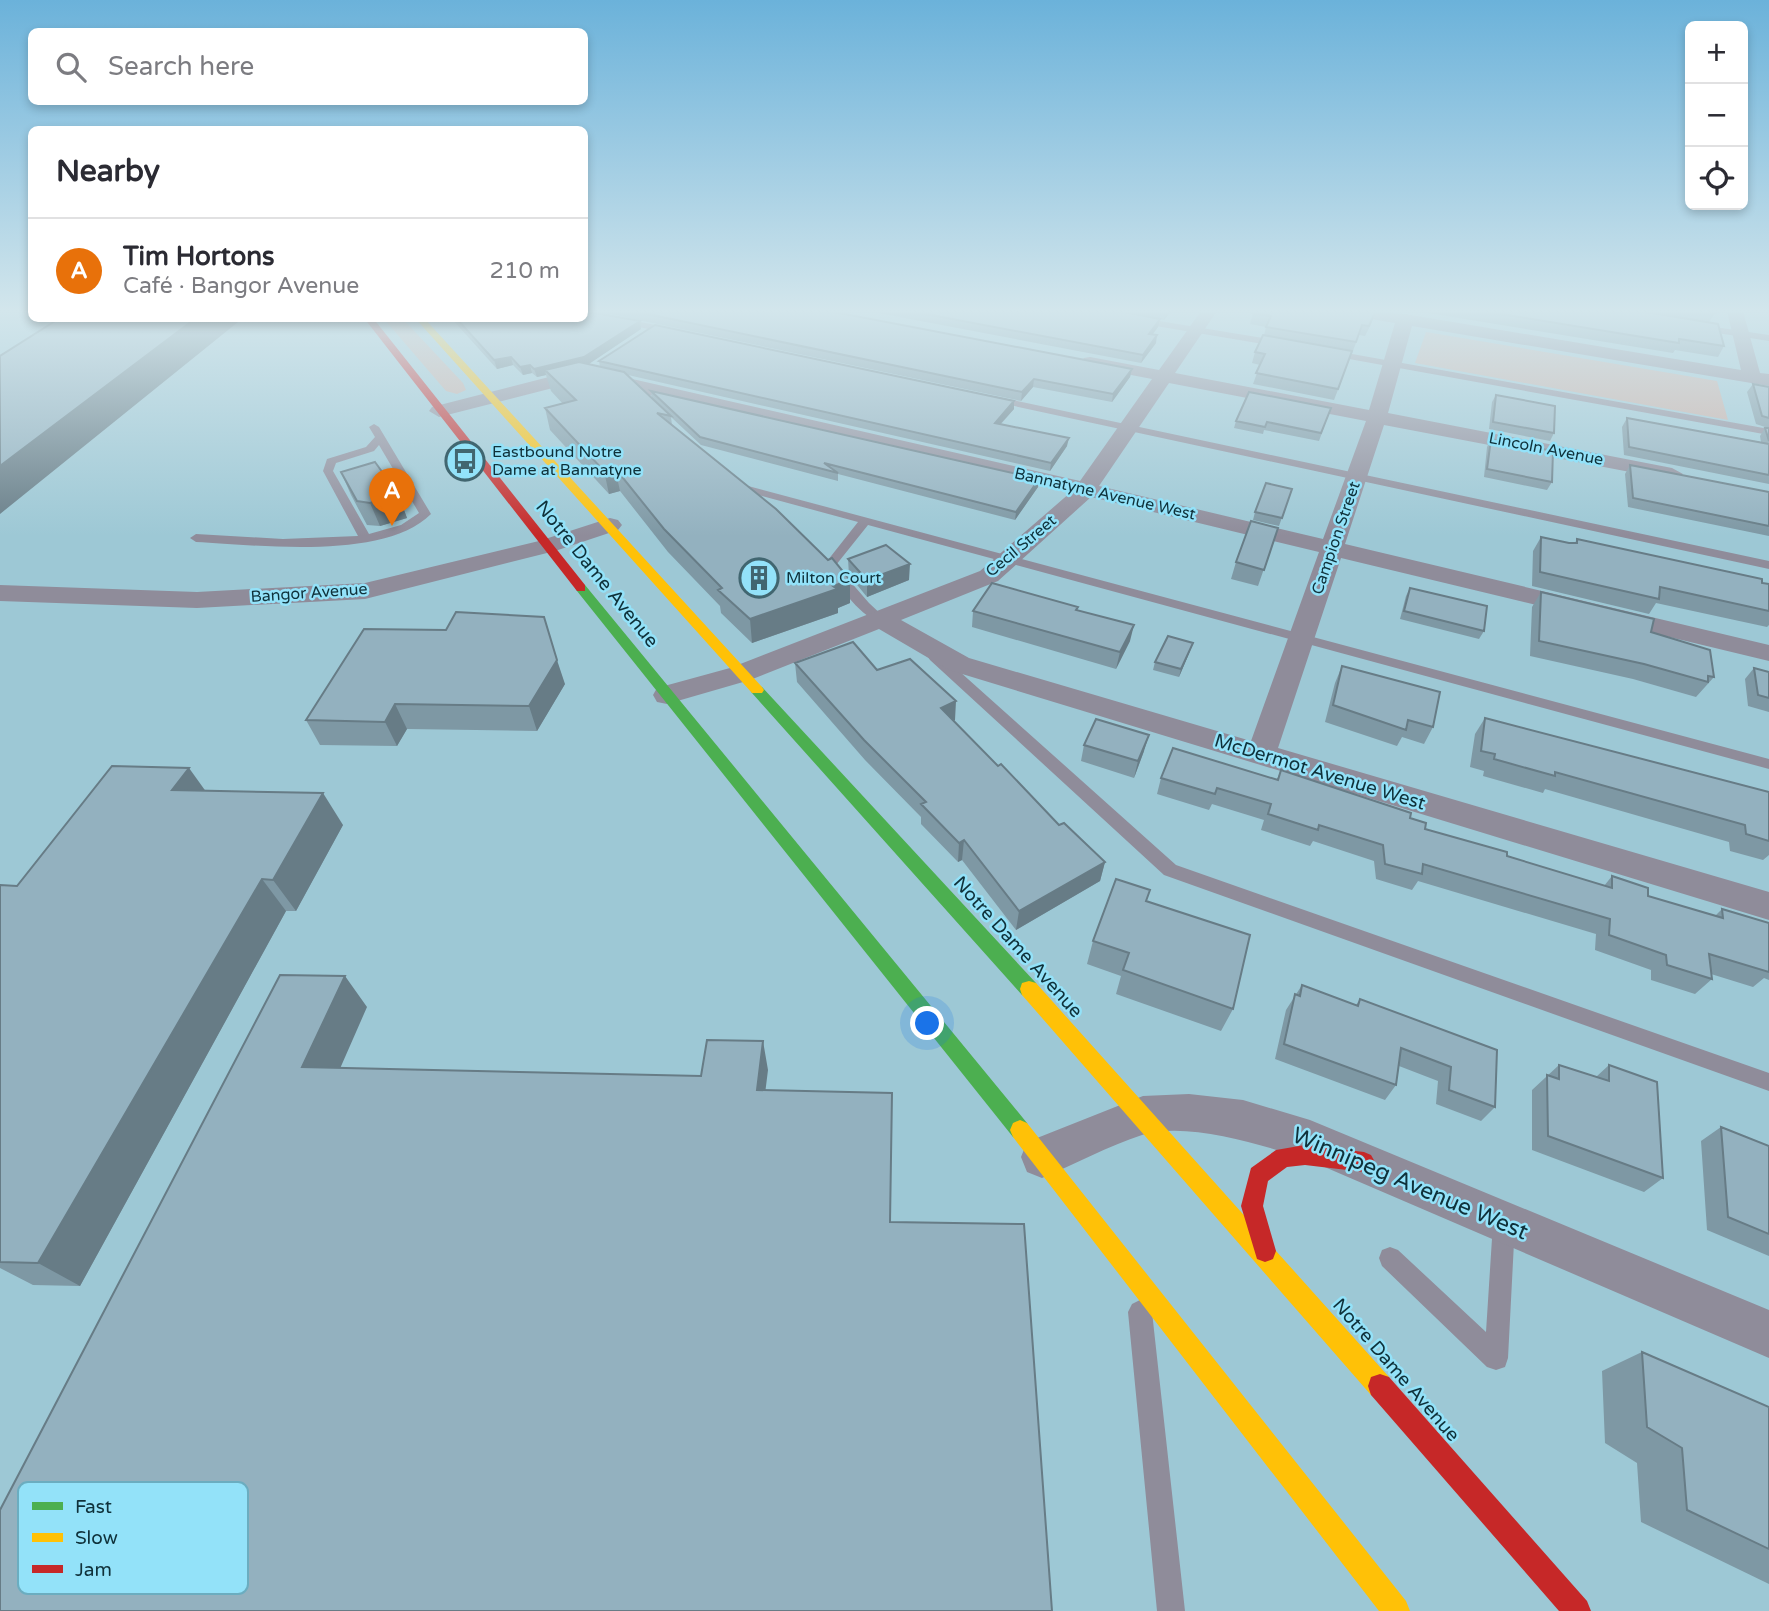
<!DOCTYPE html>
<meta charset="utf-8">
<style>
:root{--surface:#fff;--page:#f2f2f3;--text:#2b2b33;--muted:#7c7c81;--line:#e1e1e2;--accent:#111827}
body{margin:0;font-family:"Varela Round",sans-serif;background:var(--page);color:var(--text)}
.controls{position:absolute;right:21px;top:21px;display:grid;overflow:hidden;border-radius:10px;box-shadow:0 4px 10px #0003}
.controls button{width:63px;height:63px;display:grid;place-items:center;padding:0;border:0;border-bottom:2px solid var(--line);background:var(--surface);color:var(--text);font:35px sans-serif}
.you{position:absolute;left:928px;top:1024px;width:24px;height:24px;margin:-18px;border:5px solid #fff;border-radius:50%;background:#1a73e8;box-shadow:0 0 0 10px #1a73e833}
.badge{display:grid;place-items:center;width:46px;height:46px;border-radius:50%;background:var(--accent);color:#fff;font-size:23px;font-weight:700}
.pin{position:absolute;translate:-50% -58px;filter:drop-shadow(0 2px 4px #0008)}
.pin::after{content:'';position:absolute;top:37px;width:24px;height:21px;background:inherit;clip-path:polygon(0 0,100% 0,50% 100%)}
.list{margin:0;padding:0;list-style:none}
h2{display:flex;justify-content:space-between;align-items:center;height:91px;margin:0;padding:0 28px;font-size:30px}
h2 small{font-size:23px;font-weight:400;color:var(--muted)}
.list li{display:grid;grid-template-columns:46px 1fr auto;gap:21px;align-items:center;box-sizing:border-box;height:105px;padding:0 28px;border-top:2px solid var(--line)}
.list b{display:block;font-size:26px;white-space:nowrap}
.list p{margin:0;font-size:23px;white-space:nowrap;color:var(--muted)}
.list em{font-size:23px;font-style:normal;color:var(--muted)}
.icon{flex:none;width:38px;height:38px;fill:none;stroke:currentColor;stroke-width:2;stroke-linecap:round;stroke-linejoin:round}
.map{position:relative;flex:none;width:1769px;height:1611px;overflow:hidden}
.search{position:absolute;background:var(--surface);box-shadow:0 4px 10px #0003;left:28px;top:28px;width:560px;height:77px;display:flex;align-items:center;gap:18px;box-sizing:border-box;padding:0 24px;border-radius:10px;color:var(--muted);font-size:26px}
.panel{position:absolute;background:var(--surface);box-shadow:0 4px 10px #0003;left:28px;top:126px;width:560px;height:196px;border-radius:10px}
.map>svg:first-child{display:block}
.green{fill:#cbaea4}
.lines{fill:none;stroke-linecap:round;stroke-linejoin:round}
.lane{fill:#8f8c9a;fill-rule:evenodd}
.street{fill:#8f8c9a;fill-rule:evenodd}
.fast{fill:#4caf50;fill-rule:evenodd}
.slow{fill:#ffc107;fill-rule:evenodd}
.jam{fill:#c62828;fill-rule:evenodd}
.wall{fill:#7e98a4}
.shaded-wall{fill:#677c86}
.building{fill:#93b1bf;stroke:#677c86;stroke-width:2}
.labels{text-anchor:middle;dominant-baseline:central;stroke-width:5;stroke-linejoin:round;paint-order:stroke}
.far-street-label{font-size:16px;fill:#0f313a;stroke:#93e2f9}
.far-poi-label{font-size:16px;fill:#0f313a;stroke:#93e2f9;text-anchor:start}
.street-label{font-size:19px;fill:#0f313a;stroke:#93e2f9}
.near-street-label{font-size:23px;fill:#0f313a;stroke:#93e2f9}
.key{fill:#93e2f9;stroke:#6badc0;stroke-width:2}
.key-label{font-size:19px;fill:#0f313a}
</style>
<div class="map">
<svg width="1769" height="1611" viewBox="0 0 1769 1611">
<rect width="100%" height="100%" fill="#9dc8d5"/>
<path class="green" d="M384,319H403L463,383L466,390L457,394L446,391Z
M1426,332L1717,381L1728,420L1415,363Z"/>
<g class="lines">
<path class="lane" d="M584,311L671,328L675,331L671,334L584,315Z
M1141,318L1281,341L1285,344L1281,347L1138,323L1137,321Z
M1701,325L1769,335V341L1698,330L1697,328Z
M1330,350L1769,429V435L1327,355L1326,353Z
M994,396L1769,561V569L991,401V397Z
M374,424L379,427L431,514C384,561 258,545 196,542L190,538L196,534L283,539L358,536L323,471L327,459L366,447L375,437L369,427ZM379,445L419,513L401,525L369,534L333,471L336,463L374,451Z
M729,483H737L1769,759V769L868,525L836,565L869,603L885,618L879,622C857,614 838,583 824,565L858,522L729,487Z
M935,653L940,654L1176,865L1769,1073V1091L1164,875L930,660L928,657Z
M1504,1212L1512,1215L1515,1223L1508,1358L1505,1367L1496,1370L1487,1367L1382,1266L1379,1258L1382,1250L1390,1247L1398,1250L1486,1332L1493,1223L1496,1215Z
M1140,1300L1148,1304L1152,1312L1185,1611H1157L1128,1312L1132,1304Z"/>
<path class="street" d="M1201,311H1217L1175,373L1369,410L1395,323L1353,316L1345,311L1405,314L1741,370L1727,311H1743L1760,373L1769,374V386L1412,326L1388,413L1672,468L1683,474L1672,480L1384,425L1345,544L1769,645V661L1341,558L1278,748L1769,892V920L949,670L879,629L750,680L667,704L657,702L653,695L657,688L730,668L980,571L1071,492L584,380L439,417L429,411L432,407L584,368L1080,481L1152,379L1084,366L1081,362L1084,358L1090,357L1159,370ZM1169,383L1366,421L1323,539L1099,486ZM1091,497L1319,552L1251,741L969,658L901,620L998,581Z
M610,518L618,520L622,525L618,530L555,551L365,599L197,608L0,601V585L197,592L365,583L539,541Z
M1189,1094L1243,1100L1310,1120L1769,1310V1358L1306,1159C1262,1145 1187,1121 1142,1135C1108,1146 1075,1164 1042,1178L1027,1172L1021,1157L1027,1142L1143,1096Z"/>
<path class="fast" d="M581,584L585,585L1027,1123L1030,1130L1027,1137L1020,1140L1013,1137L577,591L575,588Z
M757,685L762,687L1036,983L1038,989L1036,995L1029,997L1022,995L752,693L750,690Z"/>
<path class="slow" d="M415,318H424L762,687L764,690L762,693H752Z
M1029,981L1036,983L1389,1377L1392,1386L1389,1395L1380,1398L1371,1395L1022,995L1020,989L1022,983Z
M1020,1120L1027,1123L1406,1601L1410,1611H1379L1013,1137L1010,1130L1013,1123Z"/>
<path class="jam" d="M364,318H373L585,585V591H577Z
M1305,1145L1364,1152L1371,1155L1375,1162L1371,1169L1364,1172L1305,1165L1287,1167L1268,1181L1263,1206L1276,1251L1273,1259L1265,1262L1257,1259L1241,1206L1251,1168L1276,1150Z
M1380,1374L1389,1377L1587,1601L1591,1611H1559L1371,1395L1368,1386L1371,1377Z"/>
</g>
<path class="wall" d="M596,311H829L1132,369L1130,377L1112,402L1033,387L1021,401Z
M868,311H1171L1164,320L1144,316L1158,327L1153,334L1156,343L1141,363Z
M1416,311H1714L1715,313L1709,322L1724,346L1718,357L1675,350L1673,353Z
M1253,313L1372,322L1365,336L1359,335L1334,400L1253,384L1260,365L1252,363L1255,352L1264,335L1266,327L1250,324Z
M451,318H584L641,329L588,364L600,367L599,361L1014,401V409L1001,424L1067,446L1050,471L628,375L652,398L651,391L1039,479L1038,487L1015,520L838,474V481L701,445L671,417L672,425L850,603L838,608V613L752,643L721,613L720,606L668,552L620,491L609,494L550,430L545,408L563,404L551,391L546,375L537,377L532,373L523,375L513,365L497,369Z
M1753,384L1769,387V484L1624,455L1622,427L1627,418L1761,442L1760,436L1765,428H1768L1756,424L1747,392Z
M1496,395L1554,433L1550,441L1489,429L1492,402Z
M1331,408L1319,441L1264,430L1263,434L1234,428L1236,421Z
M1491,439L1552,482L1547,490L1484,477L1487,447Z
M1630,465L1769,492V536L1628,507L1625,474Z
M341,472L398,494L407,518L380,526L367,525L351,495Z
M1292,489L1279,526L1253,520L1255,512Z
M1278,528L1258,586L1231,579L1236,562Z
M1541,537L1569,543H1575L1577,539L1769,584V625L1767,627L1656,603L1649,614L1532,586L1533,551Z
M848,559L909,580L867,597L849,575Z
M1410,588L1484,631L1479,639L1400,619L1406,596Z
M1541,592L1714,677L1696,697L1633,679L1530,656L1532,607Z
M1078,607L1077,610L1130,641L1116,669L972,627L973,611Z
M364,629L565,684L537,731L407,729L397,746L320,745L306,720Z
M1190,651L1179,677L1153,670L1155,662Z
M795,663L877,670L955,720L954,721L998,766L1059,825L1105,862L1100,881L1016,930L962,860L958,862L921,824V817L865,760L797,682Z
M1342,666L1433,727L1424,744L1402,737L1397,746L1325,722L1335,683Z
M1754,668L1769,672V712L1748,706L1745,679Z
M1485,718L1769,792V855L1763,860L1730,851L1729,842L1545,789L1543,793L1483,776L1484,771L1470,767L1475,734Z
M1084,745L1144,751L1134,778L1081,761Z
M1281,770L1410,818L1425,829L1507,856L1604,886L1612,876L1648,896L1715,916L1722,909L1769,923V980L1764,978L1753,987L1711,974L1712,979L1695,994L1651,980V970L1595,950L1596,934L1418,881L1412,890L1376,879L1374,861L1313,841L1310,846L1261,830L1264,820L1212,804L1209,810L1157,794L1161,778L1277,779Z
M205,791L343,825L296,911H286L80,1286L33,1285L0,1268V885L17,886Z
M1146,901L1233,1009L1221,1031L1116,994L1121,976L1087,964L1093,941Z
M1302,985L1356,1005L1360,999L1497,1050L1495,1107L1481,1121L1436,1104L1438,1081L1399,1066L1396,1085L1385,1100L1275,1059L1286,1010Z
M1559,1065L1596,1077L1609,1065L1663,1178L1644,1192L1532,1150V1090Z
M1721,1127L1769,1146V1256L1707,1230L1701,1141Z
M1642,1352L1769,1407V1584L1641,1522L1637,1463L1605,1443L1602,1371Z"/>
<path class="shaded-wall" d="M1167,311H1171L1164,320L1166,312Z
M196,318H243L0,514V466Z
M1160,319L1158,327L1147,342L1149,334Z
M640,321L641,329L586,366L545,370L546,375L537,377L534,369Z
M1157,335L1156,343L1141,363L1143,355Z
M511,357L513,365L497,369L494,360Z
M530,365L532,373L523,375L520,367Z
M1132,369L1130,377L1112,402L1113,394Z
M1034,379L1033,387L1021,401L1022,392Z
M1014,401V409L994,431L995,423Z
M1069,438L1067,446L1050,471L1051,463Z
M615,468L620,491L609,494L604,471Z
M1039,479L1038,487L1015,520L1016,512Z
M398,494L407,518L380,526L370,503Z
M910,564L909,580L867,597V580Z
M850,580V603L838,608V613L752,643L750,619Z
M1134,625L1130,641L1116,669L1120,652Z
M1193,643L1190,651L1179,677L1181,669Z
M557,660L565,684L537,731L529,706Z
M956,701L955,720L940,727L941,708Z
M395,704L407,729L397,746L385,722Z
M1149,735L1144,751L1134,778L1138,761Z
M189,768L212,800L172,790Z
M323,793L343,825L296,911L273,880Z
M964,840L962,860L958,862L959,843Z
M1105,862L1100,881L1016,930L1019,911Z
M262,879L286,911L80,1286L38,1263Z
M345,976L367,1007L328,1096L302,1067Z
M763,1041L768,1070L762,1118L757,1090Z"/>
<path class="building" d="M584,311L640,321L584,357L534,369L530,365L520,367L511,357L494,360L456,318H584Z
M633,311H829L1132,369L1113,394L1034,379L1022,392Z
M910,311H1120L1160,319L1149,334L1157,335L1143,355Z
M1254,311H1372L1375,312L1369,326L1362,325L1356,342L1266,327L1271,316L1253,313Z
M1483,311H1641L1718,324L1724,346L1679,339V343Z
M1700,311H1714L1715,313Z
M60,318H196L0,466V356Z
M655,325L1014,401L995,423L1069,438L1051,463L599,361Z
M1263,335L1352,351L1338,389L1256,373L1265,354L1255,352Z
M579,362L624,372L671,416L657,413L776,509L828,560L832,558L850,580L833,586L837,589L750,619L718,590L722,588L664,529L615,468L604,471L545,408L576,400L545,370Z
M1753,384L1769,387V418L1762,416Z
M651,391L1039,479L1016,512L824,463L838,473L700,437Z
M1249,392L1331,408L1321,433L1267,422L1265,427L1236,421Z
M1496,395L1555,406L1554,433L1493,422Z
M1627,418L1769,444V475L1629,447Z
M1765,428H1769V441Z
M1491,439L1553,451L1552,482L1487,469Z
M375,462L398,494L370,503L357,501L341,472Z
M1630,465L1769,492V526L1633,498Z
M1266,483L1292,489L1282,518L1255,512Z
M1251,521L1278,528L1264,570L1236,562Z
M1541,537L1569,543H1577V539L1762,579V583L1769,584V611L1660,587L1659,599L1540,572Z
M886,545L910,564L867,580L848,559Z
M992,583L1078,607L1076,610L1134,625L1120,652L973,611Z
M1410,588L1487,606L1484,631L1404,611Z
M1541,592L1654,619L1651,632L1710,650L1714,677L1708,676V682L1644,664L1539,641Z
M456,612L544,617L557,660L529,706L395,704L385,722L306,720L364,629L446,630Z
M1168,636L1193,643L1181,669L1155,662Z
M853,642L877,670L910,659L956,701L941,708L998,766L1001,764L1059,825L1064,823L1105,862L1019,911L964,840L959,843L921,804L926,802L864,740L795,663Z
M1342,666L1440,692L1433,727L1408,720L1406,730L1333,705Z
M1754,668L1769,672V698L1758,695Z
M1485,718L1769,792V841L1746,834L1745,825L1555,772V776L1494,759L1495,754L1481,751Z
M1096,719L1149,735L1138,761L1084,745Z
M1173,748L1278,780L1281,770L1411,813L1410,818L1426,823L1425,829L1507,852V856L1612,888V876L1648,888V896L1723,918L1722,909L1769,923V972L1709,954L1712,979L1667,965L1666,955L1609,935L1610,919L1423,864L1422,874L1385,864L1383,845L1319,825L1318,830L1268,814L1271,804L1217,788L1215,794L1161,778Z
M112,766L189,768L172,790L323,793L273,880L262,879L38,1263L0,1262V885L17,886Z
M1116,879L1150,890L1146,901L1250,935L1233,1009L1123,970L1129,953L1093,941Z
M280,975L345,976L302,1067L701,1076L707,1040L763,1041L757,1090L892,1093L890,1222L1024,1224L1052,1611H0V1510Z
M1302,985L1358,1006L1360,999L1497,1050L1495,1107L1449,1090L1451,1067L1401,1048L1396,1085L1284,1044L1295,994L1300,996Z
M1559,1065L1609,1081V1065L1657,1082L1663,1178L1548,1136L1547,1075L1559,1079Z
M1721,1127L1769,1146V1234L1728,1217Z
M1642,1352L1769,1407V1549L1687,1510L1682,1448L1647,1427Z"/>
<linearGradient id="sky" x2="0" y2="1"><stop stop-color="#6bb2da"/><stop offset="0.58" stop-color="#d3e6ec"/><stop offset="1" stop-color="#d3e6ec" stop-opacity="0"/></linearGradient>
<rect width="1769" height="536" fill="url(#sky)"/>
<defs>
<g id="bus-ring" transform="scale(2.0125)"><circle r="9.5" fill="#93e2f9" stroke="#416670" stroke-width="1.5"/><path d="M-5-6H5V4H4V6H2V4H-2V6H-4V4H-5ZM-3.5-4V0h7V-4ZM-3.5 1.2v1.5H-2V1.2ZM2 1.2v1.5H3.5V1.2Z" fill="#416670"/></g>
<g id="building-ring" transform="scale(2.0125)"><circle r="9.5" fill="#93e2f9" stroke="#416670" stroke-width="1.5"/><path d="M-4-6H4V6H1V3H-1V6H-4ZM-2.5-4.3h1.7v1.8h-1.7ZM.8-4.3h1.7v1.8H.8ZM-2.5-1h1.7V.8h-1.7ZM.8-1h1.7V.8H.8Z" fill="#416670"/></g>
</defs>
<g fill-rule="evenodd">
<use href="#bus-ring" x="465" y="461"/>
<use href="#building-ring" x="759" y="578"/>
</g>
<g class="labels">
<g class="far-street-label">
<text transform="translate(1546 449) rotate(11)">Lincoln Avenue</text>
<text transform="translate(1105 494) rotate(13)">Bannatyne Avenue West</text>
<text transform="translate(1336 538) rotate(-71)">Campion Street</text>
<text transform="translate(1021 546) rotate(-40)">Cecil Street</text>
<text transform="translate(309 593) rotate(-4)">Bangor Avenue</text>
</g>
<g class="far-poi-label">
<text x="492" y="452">Eastbound Notre<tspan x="492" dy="18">Dame at Bannatyne</tspan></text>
<text x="786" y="578">Milton Court</text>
</g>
<g class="street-label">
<text transform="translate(597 574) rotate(51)">Notre Dame Avenue</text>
<text transform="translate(1320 772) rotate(17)">McDermot Avenue West</text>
<text transform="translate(1018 947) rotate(48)">Notre Dame Avenue</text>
<text transform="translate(1396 1370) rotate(49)">Notre Dame Avenue</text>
</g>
<g class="near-street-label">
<text transform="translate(1410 1184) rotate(23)">Winnipeg Avenue West</text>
</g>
</g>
<rect x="18" y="1482" width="230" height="112" rx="10" class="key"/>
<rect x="32" y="1502" width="31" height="8" fill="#4caf50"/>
<rect x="32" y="1533" width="31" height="9" fill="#ffc107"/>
<rect x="32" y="1565" width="31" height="8" fill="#c62828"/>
<g class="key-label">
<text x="75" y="1513">Fast</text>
<text x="75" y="1544">Slow</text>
<text x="75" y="1576">Jam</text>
</g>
</svg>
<div class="controls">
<button>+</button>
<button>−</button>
<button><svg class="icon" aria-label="locate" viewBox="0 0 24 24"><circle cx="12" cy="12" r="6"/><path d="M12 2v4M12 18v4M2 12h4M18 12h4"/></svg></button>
</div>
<div class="you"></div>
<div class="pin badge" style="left:392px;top:526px;background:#e8710a">A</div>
<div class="search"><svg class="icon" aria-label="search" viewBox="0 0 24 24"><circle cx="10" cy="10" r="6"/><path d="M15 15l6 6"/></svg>Search here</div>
<section class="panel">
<h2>Nearby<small></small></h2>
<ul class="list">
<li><span class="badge" style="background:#e8710a">A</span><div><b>Tim Hortons</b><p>Café · Bangor Avenue</p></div><em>210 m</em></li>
</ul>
</section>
</div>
